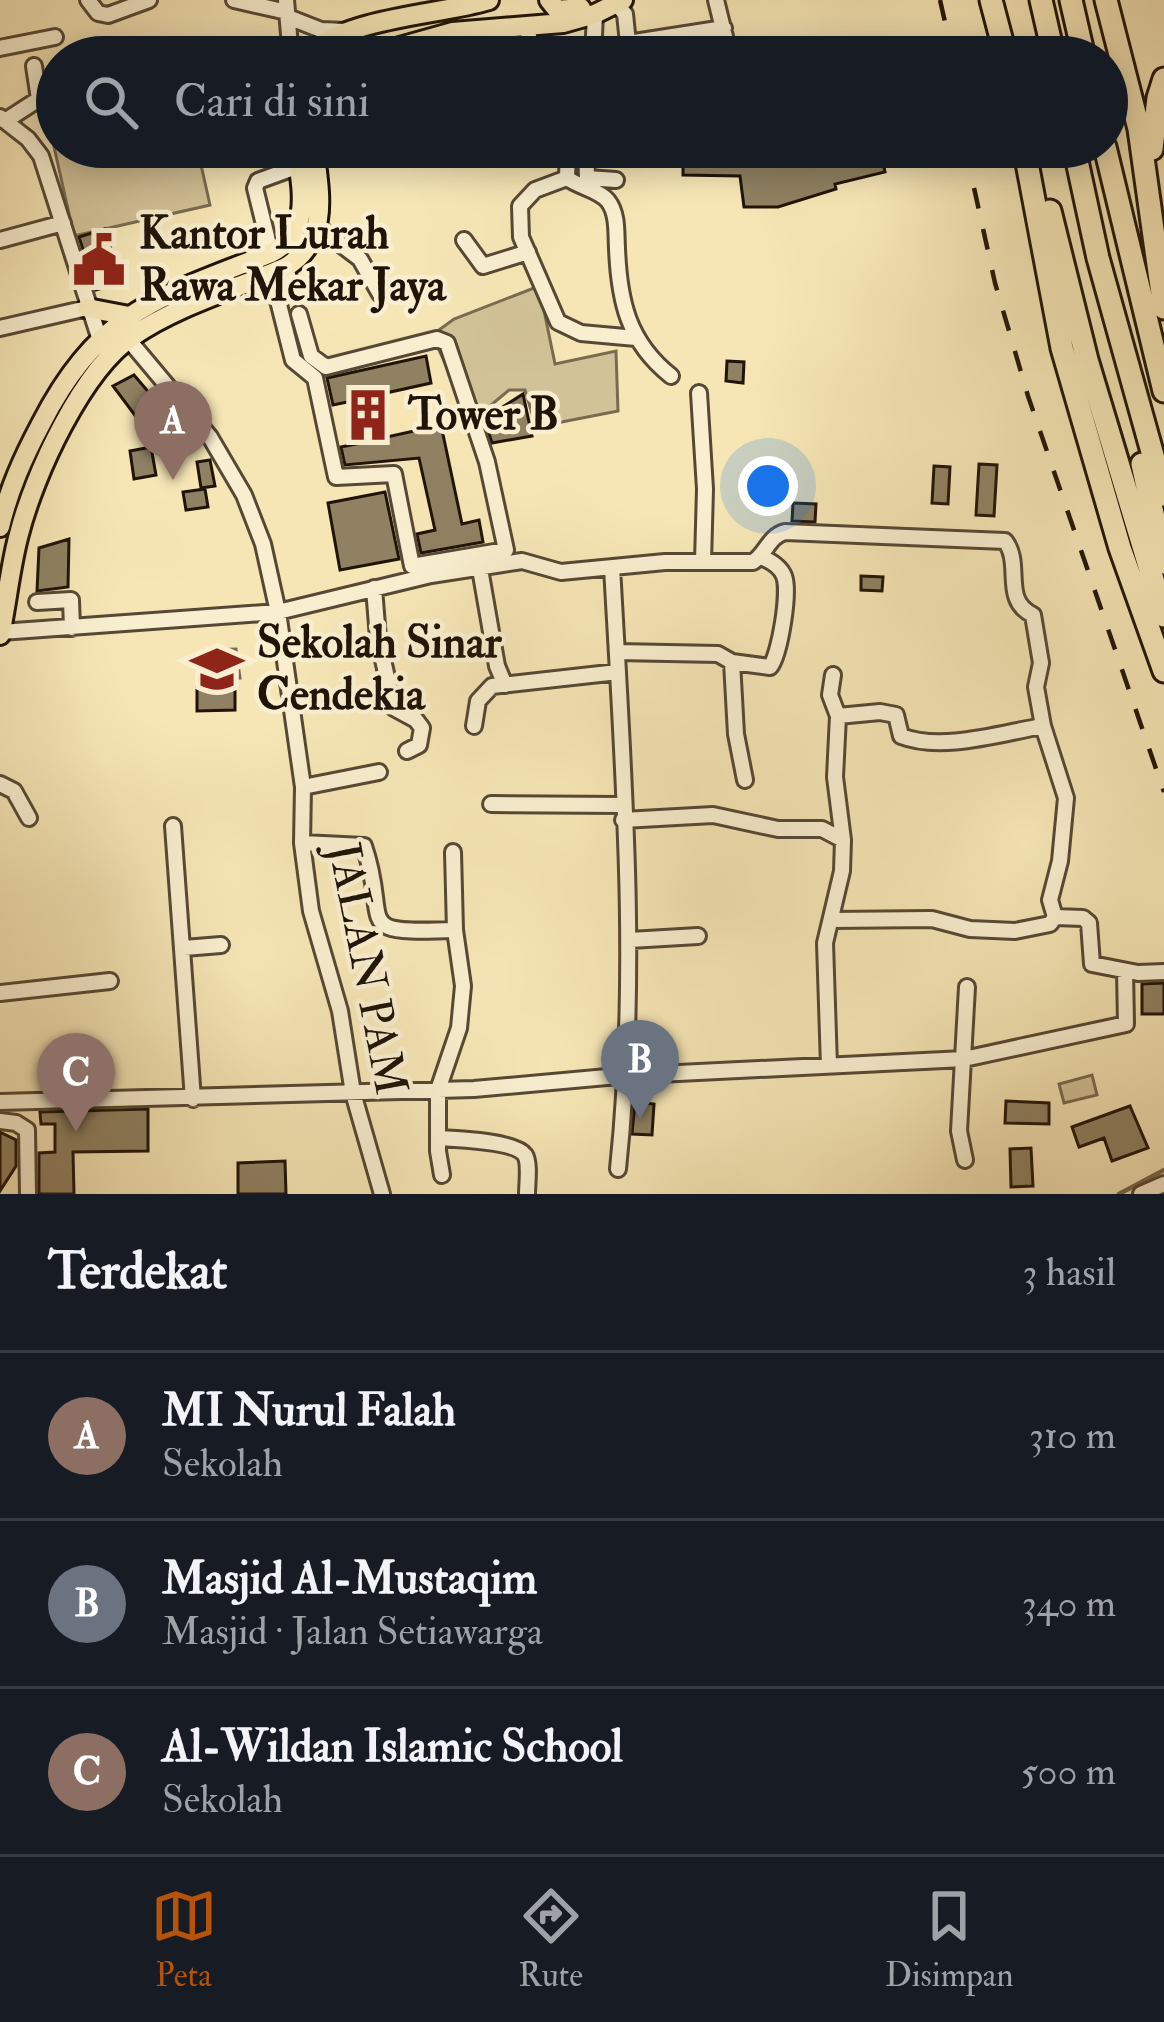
<!DOCTYPE html>
<html lang="id">
<meta charset="utf-8">
<style>
:root{--surface:#171b24;--page:#242831;--text:#f1f3f6;--muted:#9ea1a6;--line:#363941;--accent:#b45309}
body{margin:0;font-family:"IM FELL Double Pica",serif;background:var(--page);color:var(--text)}
.you{position:absolute;left:768px;top:486px;width:42px;height:42px;margin:-30px;border:9px solid #fff;border-radius:50%;background:#1a73e8;box-shadow:0 0 0 18px #1a73e833}
.badge{display:grid;place-items:center;width:78px;height:78px;border-radius:50%;background:var(--accent);color:#fff;font-size:39px;font-weight:700}
.pin{position:absolute;translate:-50% -99px;filter:drop-shadow(0 3px 6px #0008)}
.pin::after{content:'';position:absolute;top:63px;width:42px;height:36px;background:inherit;clip-path:polygon(0 0,100% 0,50% 100%)}
.list{margin:0;padding:0;list-style:none}
h2{display:flex;justify-content:space-between;align-items:center;height:156px;margin:0;padding:0 48px;font-size:51px}
h2 small{font-size:39px;font-weight:400;color:var(--muted)}
.list li{display:grid;grid-template-columns:78px 1fr auto;gap:36px;align-items:center;box-sizing:border-box;height:168px;padding:0 48px;border-top:3px solid var(--line)}
.list b{display:block;font-size:45px;white-space:nowrap}
.list p{margin:0;font-size:39px;white-space:nowrap;color:var(--muted)}
.list em{font-size:39px;font-style:normal;color:var(--muted)}
.icon{flex:none;width:66px;height:66px;fill:none;stroke:currentColor;stroke-width:2;stroke-linecap:round;stroke-linejoin:round}
.map{position:relative;flex:none;width:1164px;height:1194px;overflow:hidden}
.search{position:absolute;background:var(--surface);box-shadow:0 6px 30px #0003;left:36px;right:36px;top:36px;height:132px;display:flex;align-items:center;gap:30px;box-sizing:border-box;padding:0 42px;border-radius:66px;color:var(--muted);font-size:45px}
.sheet{height:660px;background:var(--surface)}
nav{display:flex;justify-content:space-around;align-items:center;box-sizing:border-box;height:168px;border-top:3px solid var(--line);background:var(--surface);font-size:33px;color:var(--muted)}
nav a{display:grid;justify-items:center;gap:6px}
nav .on{color:var(--accent)}
.map>svg:first-child{display:block}
.green{fill:#d2c298;stroke:#796b50;stroke-width:3}
.lines{fill:none;stroke-linecap:round;stroke-linejoin:round}
.stream{stroke:#75674d;stroke-width:4.5}
.building{fill:#8f8162;stroke:#201408;stroke-width:3}
.minor-casing{stroke:#564834;stroke-width:20}
.major-casing{stroke:#201408;stroke-width:24}
.highway-casing{stroke:#201408;stroke-width:27}
.minor{stroke:#f9efd0;stroke-width:14}
.major{stroke:#f6e6b6;stroke-width:18}
.highway{stroke:#f6e6b6;stroke-width:21}
.rail{stroke:#201408;stroke-width:4.5;stroke-dasharray:21 21;stroke-linecap:butt}
.labels{text-anchor:middle;dominant-baseline:central;stroke-width:9;stroke-linejoin:round;paint-order:stroke}
.poi-label{font-size:45px;font-weight:bold;fill:#201408;stroke:#f9efd0;text-anchor:start}
.street-label{font-size:45px;fill:#201408;stroke:#f9efd0}
</style>
<div class="map">
<svg width="1164" height="1194" viewBox="0 0 1164 1194">
<rect width="100%" height="100%" fill="#f6e6b6"/>
<filter id="stains"><feTurbulence type="fractalNoise" baseFrequency=".00167" numOctaves="4"/><feColorMatrix values="0 0 0 0 .2 0 0 0 0 .09 0 0 0 0 .02 0 0 0 .5 -.17"/></filter>
<radialGradient id="worn" r=".72"><stop offset=".6" stop-color="#630" stop-opacity="0"/><stop offset="1" stop-color="#630" stop-opacity=".3"/></radialGradient>
<path class="green" d="M57,118V147H197L210,205L74,236L48,120Z
M456,147H525V154L489,165Z
M539,286L555,364L616,351L618,411L536,427L525,390H509L472,421L432,335L454,319Z
M236,649L240,678L206,679L205,650Z
M1092,1075L1097,1095L1064,1103L1059,1084Z"/>
<g class="lines">
<path class="stream" d="M1119,1194L1164,1170"/>
</g>
<path class="building" d="M683,147H845L846,154L880,147L885,172L835,184L836,189L778,207H744L740,176L683,175Z
M105,229L121,283L96,290L79,237Z
M426,356L431,383L377,395L387,437L441,425L462,524L479,520L483,542L421,553L417,534L435,530L419,458L345,465L341,447L361,443L352,401L333,405L327,378Z
M727,361L744,362L743,383L726,381Z
M134,375L163,409L140,422L113,386Z
M523,394L532,436L492,443L484,419Z
M151,447L156,475L134,479L130,451Z
M210,460L215,486L201,488L197,462Z
M979,464L997,465L994,516L976,515Z
M934,466L950,467L948,504L932,503Z
M205,489L208,507L186,510L183,492Z
M385,492L399,559L340,570L328,503Z
M793,503L816,504L815,522L792,521Z
M69,539L68,587L37,591L39,548Z
M861,576L883,577L882,591L861,590Z
M197,687H235V710L197,711Z
M1164,983V1014H1142V984Z
M1006,1101L1049,1103V1124L1005,1123Z
M635,1102L654,1104L652,1135L632,1134Z
M1130,1106L1148,1148L1112,1161L1104,1138L1079,1147L1072,1127Z
M148,1109V1151L73,1152L74,1194H39V1153L55,1152V1124H41L40,1112Z
M0,1132L16,1140V1166L0,1191Z
M1031,1148L1033,1186L1011,1187L1010,1149Z
M285,1161L286,1194H238V1163Z"/>
<g class="lines">
<g class="minor-casing">
<path id="minor" d="M88,0L98,13L108,15L149,0
M234,0L287,12
M286,0L291,57
M716,0L730,57
M615,2L625,14L628,43L724,28
M288,17L321,30L346,31
M526,26L535,57
M0,48L55,37
M593,57L595,14
M0,117L28,139L41,156L99,337
M5,121L39,99L34,66
M568,147L567,178C579,187 599,190 608,201C618,214 616,233 617,248C619,301 628,342 671,376
M586,147L587,178L616,180
M567,178L535,190L520,206L521,237L558,322L581,333L636,338
M318,227L360,259L380,294
M0,240L63,223
M464,240L483,266L528,252
M271,253L255,188L258,181L299,166
M286,267L293,293
M271,273L293,360L315,378L336,477L394,474L412,566L506,550L487,462L447,343L437,339L326,367L311,356L299,314
M0,328L87,308
M128,339L210,437L244,495L263,544L278,612L303,787L302,843L311,911L340,1011L353,1093L382,1194
M699,393L705,489L703,562
M612,567C623,767 639,969 618,1169
M480,569L497,666L505,685
M374,588L378,638L394,708L416,720L422,728L419,745L407,751
M37,602L71,600L72,628
M1,632L278,612L431,575L522,561L561,572L665,562H753C766,554 769,536 785,532L1005,541C1023,564 1001,600 1033,615L1041,663L1036,687L1043,726L1066,798L1060,861L1050,900L1055,917L1083,918L1089,923L1092,964L1138,973L1164,972
M617,652L718,654L732,662L770,667C780,654 790,592 784,576C780,566 771,561 761,557
M732,662L736,734L745,780
M838,716L880,712L896,715L901,736C942,752 1001,733 1043,726
M474,726L478,701L492,686L618,672
M0,784L14,791L29,818
M303,787L379,772
M491,804L622,805
M623,820L713,815L778,829H822L843,840
M173,826L193,1099
M302,843L364,846C391,925 348,934 455,930
M831,920L932,919L970,929L1015,931L1050,924L1055,917
M630,940L698,936
M184,948L221,945
M0,993L110,981
M829,1066L825,943L842,871L843,840L835,777L838,716L830,695L833,675
M0,1102L474,1089L618,1076L964,1059L1126,1024L1125,971
M0,1121L16,1123L27,1130L28,1194
M438,1138C455,1139 515,1141 525,1155C530,1163 527,1184 527,1194
M965,1160L959,1131L967,987
M442,1175L438,1151V1090L459,1028L463,986L455,930L453,852
M1141,1194L1164,1184"/>
</g>
<g class="major-casing">
<path id="major" d="M549,0L557,10L581,8
M305,57C344,17 435,16 489,0
M364,57L453,32L563,23L595,14L623,0
M87,308L129,316
M0,527C9,489 23,458 41,424C99,311 159,297 271,253C314,231 301,187 296,147
M0,635C7,602 10,567 19,534C34,475 82,370 133,336C178,305 236,289 286,267C331,239 319,192 314,147"/>
</g>
<g class="highway-casing">
<path id="highway" d="M991,0L1006,57
M1041,0L1054,57
M1071,0L1084,57
M1106,0L1139,129L1164,308
M1024,147L1062,348L1120,548L1164,671
M1074,147L1098,258L1164,495
M1105,147L1164,391
M1152,149L1158,98L1164,79
M1050,211L1087,360L1164,616
M1142,464L1164,563"/>
</g>
<use href="#minor" class="minor"/>
<use href="#major" class="major"/>
<use href="#highway" class="highway"/>
<path class="rail" d="M940,0L953,57
M965,147L995,283L1028,396L1164,792"/>
</g>
<defs>
<g id="civic-bare" transform="scale(4.14)"><path d="M-.6-6.5H3V-4.5H.6V-3L4-1V1h2V6H-6V1h2V-1L-.6-3ZM-1.2 2.5V6h2.4V2.5Z" fill="#8f2418" stroke="#f9efd0" stroke-width="2.5" paint-order="stroke"/></g>
<g id="building-bare" transform="scale(4.14)"><path d="M-4-6H4V6H1V3H-1V6H-4ZM-2.5-4.3h1.7v1.8h-1.7ZM.8-4.3h1.7v1.8H.8ZM-2.5-1h1.7V.8h-1.7ZM.8-1h1.7V.8H.8Z" fill="#8f2418" stroke="#f9efd0" stroke-width="2.5" paint-order="stroke"/></g>
<g id="school-bare" transform="scale(4.14)"><path d="M0-5L7-2L0 1L-7-2ZM-4 1L0 2.5L4 1V4Q0 6-4 4Z" fill="#8f2418" stroke="#f9efd0" stroke-width="2.5" paint-order="stroke"/></g>
</defs>
<g fill-rule="evenodd">
<use href="#civic-bare" x="99" y="260"/>
<use href="#building-bare" x="368" y="415"/>
<use href="#school-bare" x="217" y="669"/>
</g>
<g class="labels">
<g class="poi-label">
<text x="139" y="234">Kantor Lurah<tspan x="139" dy="52">Rawa Mekar Jaya</tspan></text>
<text x="408" y="415">Tower B</text>
<text x="257" y="643">Sekolah Sinar<tspan x="257" dy="52">Cendekia</tspan></text>
</g>
<g class="street-label">
<text transform="translate(367 969) rotate(79)">JALAN PAM</text>
</g>
</g>
<rect width="100%" height="100%" filter="url(#stains)"/>
<rect width="100%" height="100%" fill="url(#worn)"/>
</svg>
<div class="you"></div>
<div class="pin badge" style="left:173px;top:480px;background:#8d6e63">A</div>
<div class="pin badge" style="left:640px;top:1119px;background:#6b7280">B</div>
<div class="pin badge" style="left:76px;top:1132px;background:#8d6e63">C</div>
<div class="search"><svg class="icon" aria-label="search" viewBox="0 0 24 24"><circle cx="10" cy="10" r="6"/><path d="M15 15l6 6"/></svg>Cari di sini</div>
</div>
<section class="sheet">
<h2>Terdekat<small>3 hasil</small></h2>
<ul class="list">
<li><span class="badge" style="background:#8d6e63">A</span><div><b>MI Nurul Falah</b><p>Sekolah</p></div><em>310 m</em></li>
<li><span class="badge" style="background:#6b7280">B</span><div><b>Masjid Al-Mustaqim</b><p>Masjid · Jalan Setiawarga</p></div><em>340 m</em></li>
<li><span class="badge" style="background:#8d6e63">C</span><div><b>Al-Wildan Islamic School</b><p>Sekolah</p></div><em>500 m</em></li>
</ul>
</section>
<nav>
<a class="on"><svg class="icon" aria-label="map" viewBox="0 0 24 24"><path d="M3 6l6-2 6 2 6-2v14l-6 2-6-2-6 2zM9 4v14M15 6v14"/></svg>Peta</a>
<a><svg class="icon" aria-label="directions" viewBox="0 0 24 24"><path d="M12 3l9 9-9 9-9-9zM9 14v-3h6M13 9l2 2-2 2"/></svg>Rute</a>
<a><svg class="icon" aria-label="saved" viewBox="0 0 24 24"><path d="M7 4h10v16l-5-4-5 4z"/></svg>Disimpan</a>
</nav>
